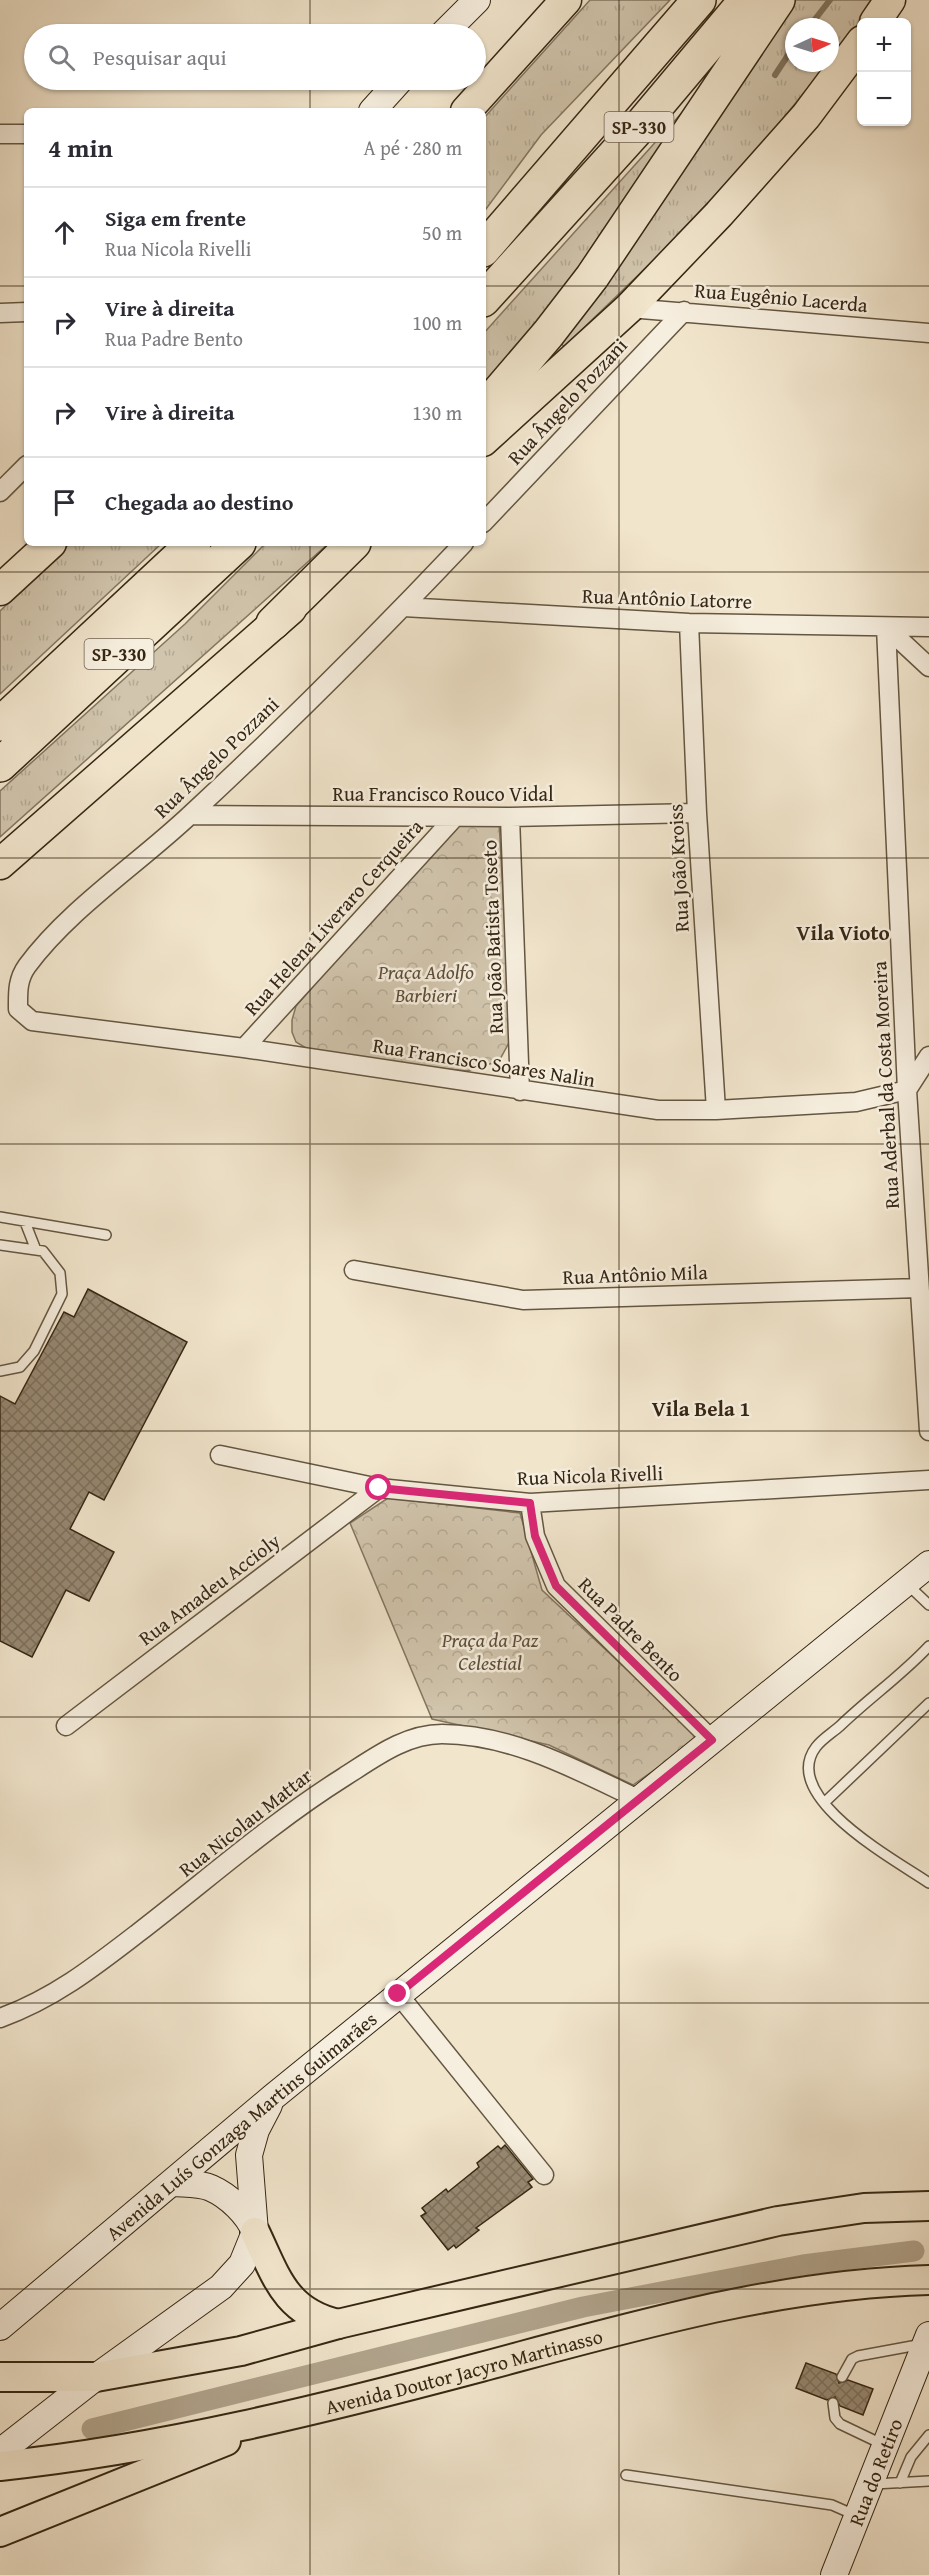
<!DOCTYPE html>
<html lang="pt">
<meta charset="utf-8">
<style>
:root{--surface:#fff;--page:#f7f7f7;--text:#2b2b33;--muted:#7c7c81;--line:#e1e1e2}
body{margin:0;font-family:"Gentium Book Plus",serif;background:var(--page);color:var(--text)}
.controls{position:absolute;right:18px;top:18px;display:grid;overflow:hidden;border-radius:9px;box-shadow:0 2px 4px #0004}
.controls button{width:54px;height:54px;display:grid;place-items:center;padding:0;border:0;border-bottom:2px solid var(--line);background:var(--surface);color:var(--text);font:30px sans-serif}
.compass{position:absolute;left:785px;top:18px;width:54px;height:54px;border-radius:50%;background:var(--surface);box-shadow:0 2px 4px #0004;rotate:86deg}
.stop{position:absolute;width:18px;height:18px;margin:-14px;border:4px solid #db2777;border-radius:50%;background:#fff}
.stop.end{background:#db2777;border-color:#fff;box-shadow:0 2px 6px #0008}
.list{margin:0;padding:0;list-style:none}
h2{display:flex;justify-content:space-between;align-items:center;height:78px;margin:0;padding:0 24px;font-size:26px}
h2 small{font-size:20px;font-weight:400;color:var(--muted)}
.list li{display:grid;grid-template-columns:39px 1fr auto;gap:18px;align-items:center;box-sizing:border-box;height:90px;padding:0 24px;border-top:2px solid var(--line)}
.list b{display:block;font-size:22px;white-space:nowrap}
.list p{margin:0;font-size:20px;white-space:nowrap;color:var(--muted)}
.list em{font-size:20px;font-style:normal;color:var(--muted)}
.icon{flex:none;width:33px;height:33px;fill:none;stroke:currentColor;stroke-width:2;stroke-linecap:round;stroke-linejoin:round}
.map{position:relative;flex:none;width:929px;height:2575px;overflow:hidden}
.search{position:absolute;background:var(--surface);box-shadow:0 2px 4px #0004;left:24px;top:24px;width:462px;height:66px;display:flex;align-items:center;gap:15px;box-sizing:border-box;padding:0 21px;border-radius:33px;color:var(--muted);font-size:22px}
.panel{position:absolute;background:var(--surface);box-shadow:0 2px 4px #0004;left:24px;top:108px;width:462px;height:438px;border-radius:9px}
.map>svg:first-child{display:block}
.grass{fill:url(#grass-tufts);stroke:#837660;stroke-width:1.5}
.park{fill:url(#park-crowns);stroke:#837660;stroke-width:1.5}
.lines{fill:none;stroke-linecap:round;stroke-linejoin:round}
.stream{stroke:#7f725c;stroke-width:6}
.canal{stroke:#b1a48d;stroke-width:21}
.building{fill:url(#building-cross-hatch);stroke:#352613;stroke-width:1.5}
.service-casing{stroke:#645641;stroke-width:12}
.minor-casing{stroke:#645641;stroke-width:21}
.secondary-casing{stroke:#352613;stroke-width:28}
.primary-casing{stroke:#352613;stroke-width:32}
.trunk-casing{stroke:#352613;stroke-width:33}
.motorway-casing{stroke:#352613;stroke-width:36}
.service{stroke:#f6eede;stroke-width:9}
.minor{stroke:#f6eede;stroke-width:18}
.secondary{stroke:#f6eede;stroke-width:26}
.primary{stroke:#f1e5cc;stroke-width:28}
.trunk{stroke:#f1e5cc;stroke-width:30}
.motorway{stroke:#f1e5cc;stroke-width:33}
.route{stroke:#db2777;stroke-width:8}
.grid{fill:none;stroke:#352613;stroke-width:1.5;stroke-opacity:0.55}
.labels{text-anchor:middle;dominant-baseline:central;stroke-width:5;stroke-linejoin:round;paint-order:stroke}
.shield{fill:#f6eede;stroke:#6f6250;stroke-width:1.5}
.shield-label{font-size:18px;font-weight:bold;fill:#352613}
.street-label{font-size:20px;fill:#352613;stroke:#f6eede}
.park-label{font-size:20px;font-style:italic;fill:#5c4e3a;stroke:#f6eede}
.neighbourhood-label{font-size:21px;font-weight:bold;fill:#352613;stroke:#f6eede}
</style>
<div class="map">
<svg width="929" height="2575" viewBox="0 0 929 2575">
<defs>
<pattern id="grass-tufts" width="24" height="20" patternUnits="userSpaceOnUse" patternTransform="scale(1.5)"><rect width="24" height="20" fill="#d1c5ad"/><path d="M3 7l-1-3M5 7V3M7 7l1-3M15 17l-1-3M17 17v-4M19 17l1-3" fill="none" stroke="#b4a994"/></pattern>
<pattern id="park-crowns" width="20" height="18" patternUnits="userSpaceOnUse" patternTransform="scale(1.5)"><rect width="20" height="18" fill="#d1c5ad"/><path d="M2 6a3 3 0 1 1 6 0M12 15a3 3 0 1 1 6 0" fill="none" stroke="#b4a994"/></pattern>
<pattern id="building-cross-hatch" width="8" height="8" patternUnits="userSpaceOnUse" patternTransform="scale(1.5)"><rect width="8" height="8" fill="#978973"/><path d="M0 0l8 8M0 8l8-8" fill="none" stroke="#7c705d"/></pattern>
</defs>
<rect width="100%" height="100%" fill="#f1e5cc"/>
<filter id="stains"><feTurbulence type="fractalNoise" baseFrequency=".00333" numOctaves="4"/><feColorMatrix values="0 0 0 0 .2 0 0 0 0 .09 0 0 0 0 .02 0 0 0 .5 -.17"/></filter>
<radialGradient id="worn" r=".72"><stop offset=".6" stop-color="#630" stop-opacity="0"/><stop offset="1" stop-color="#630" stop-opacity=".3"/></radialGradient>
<path class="grass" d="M590,0H670L541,135L483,213V119Z
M791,0H876L830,61V27H794V63H828L747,163L693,222L564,347L560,342Z
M687,107L620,214L483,394V334Z
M70,543H162L0,694V611Z
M266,543H329L0,837V791L185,624Z"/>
<path class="park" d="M457,821H499L511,1039L499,1061L467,1071L337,1057L311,1051L296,1042L292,1032V1020L296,1006Z
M388,1498L520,1513L542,1590L700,1738L633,1785L549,1745L432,1719L350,1523Z"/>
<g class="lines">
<path class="stream" d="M809,27L830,0
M775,75L794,46"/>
<path class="canal" d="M92,2429L583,2307L803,2265L914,2251"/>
</g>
<path class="building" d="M88,1289L187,1342L104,1500L89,1492L70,1529L114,1552L89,1601L66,1590L32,1657L0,1641V1396L15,1404L64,1312L74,1317Z
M505,2145L533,2179L528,2182L532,2187L476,2228L479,2230L456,2248L454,2245L448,2250L421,2216L426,2213L422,2208L446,2189L448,2192L479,2167L477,2163L498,2146L501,2149Z
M806,2363L836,2374L839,2383L848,2380L873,2389L863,2415L840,2406L835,2397L827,2400L796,2388Z"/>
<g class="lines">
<g class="service-casing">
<path id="service" d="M0,1217L106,1235
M25,1222L36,1250
M0,1245L43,1251L60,1273L62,1294L34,1351L20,1367L0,1371
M907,1584L929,1605
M929,1646C902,1675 869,1698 840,1726C832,1733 822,1739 816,1747C778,1797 897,1861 929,1883
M824,1803L929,1703
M842,2377L852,2359L858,2356L923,2344
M833,2403L835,2418L840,2424L884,2445
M626,2475L832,2505L857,2516
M900,2483L911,2457L929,2435
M874,2484L929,2481"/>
</g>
<g class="minor-casing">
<path id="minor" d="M0,134H27
M629,308L929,333
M0,313L27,312
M0,492L27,465
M483,523L684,311
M464,543C376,636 284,728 190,815C138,864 69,909 27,966C17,980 18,993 18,1009L32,1021L244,1048L658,1110H716L856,1102L907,1090L929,1056
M403,607L689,623L929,627
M689,623L697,813L716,1110
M886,627L907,1090L929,1431
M886,627L929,667
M190,815L510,817L697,813
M510,817L520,1091
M244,1048L455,817
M354,1270L523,1300L919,1288
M220,1455L379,1488L530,1503L929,1480
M530,1503L535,1536L556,1586L712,1740
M66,1726L379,1488
M398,1994L544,2175
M0,2018C53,1999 94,1967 138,1933C207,1880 271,1823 344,1777C374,1758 405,1734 442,1734C511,1734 577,1770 638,1799"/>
</g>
<g class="secondary-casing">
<g id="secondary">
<path d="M443,34L477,0"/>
<path d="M372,111L400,80"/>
<path d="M173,2183C185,2184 200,2183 211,2188C229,2196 248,2214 255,2232"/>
<path id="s1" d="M0,2327L273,2097L929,1564"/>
<path d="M0,2452L96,2377L221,2287L242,2264L255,2232L249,2155L256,2130L269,2105"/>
<path id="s2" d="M834,2575L929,2335"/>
</g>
</g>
<g class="primary-casing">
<g id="primary">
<path d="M255,2232C276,2276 285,2312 338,2324"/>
<path d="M0,2377H96L241,2351L338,2324L778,2221L864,2208L929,2206"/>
<path id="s3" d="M0,2466C162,2449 323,2409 481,2367C627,2328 776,2284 929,2280"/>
<path d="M0,2532L226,2441"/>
</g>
</g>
<g class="trunk-casing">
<path id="trunk" d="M875,22L890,0
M466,111L566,0
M483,441L629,308L719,214L806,116L862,41
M0,590L51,543
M0,864L291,609"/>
</g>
<g class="motorway-casing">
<path id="motorway" d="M483,250L699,0
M483,300L635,132L746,0
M483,410L548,334L592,277L778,0
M273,623L354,543
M0,724L194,543
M0,765L239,543"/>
</g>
<use href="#service" class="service"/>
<use href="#minor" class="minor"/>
<use href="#secondary" class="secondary"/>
<use href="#primary" class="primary"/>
<use href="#trunk" class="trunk"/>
<use href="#motorway" class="motorway"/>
</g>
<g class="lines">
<path class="route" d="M379,1488L530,1503L535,1536L556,1586L712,1740L398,1994"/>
</g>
<path class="grid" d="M310,0V34M619,0V2575M310,80V111M0,286H27M483,286H929M310,543V2575M0,572H929M0,858H929M0,1144H929M0,1431H929M0,1717H929M0,2003H929M0,2289H929"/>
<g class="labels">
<g class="shield">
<rect x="604.5" y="112" width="69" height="30" rx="4.5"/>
<rect x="84.5" y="639" width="69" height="30" rx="4.5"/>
</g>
<g class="shield-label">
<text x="639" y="127">SP-330</text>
<text x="119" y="654">SP-330</text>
</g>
<g class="street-label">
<text transform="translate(781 297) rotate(5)">Rua Eugênio Lacerda</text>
<text transform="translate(567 401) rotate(-47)">Rua Ângelo Pozzani</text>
<text transform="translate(667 598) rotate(2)">Rua Antônio Latorre</text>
<text transform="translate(216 757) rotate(-44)">Rua Ângelo Pozzani</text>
<text x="443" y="793">Rua Francisco Rouco Vidal</text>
<text transform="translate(678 868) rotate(-93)">Rua João Kroiss</text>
<text transform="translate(333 917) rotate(-48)">Rua Helena Liveraro Cerqueira</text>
<text transform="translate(492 937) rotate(-92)">Rua João Batista Toseto</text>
<text transform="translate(484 1062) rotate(9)">Rua Francisco Soares Nalin</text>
<text transform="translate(885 1085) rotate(-93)">Rua Aderbal da Costa Moreira</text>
<text transform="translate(635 1274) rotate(-2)">Rua Antônio Mila</text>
<text transform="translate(590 1475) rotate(-2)">Rua Nicola Rivelli</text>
<text transform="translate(209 1589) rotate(-37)">Rua Amadeu Accioly</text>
<text transform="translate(631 1629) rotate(45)">Rua Padre Bento</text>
<text transform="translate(245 1822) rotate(-38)">Rua Nicolau Mattar</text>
<text stroke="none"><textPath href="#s1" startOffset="314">Avenida Luís Gonzaga Martins Guimarães</textPath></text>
<text stroke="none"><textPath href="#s3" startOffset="474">Avenida Doutor Jacyro Martinasso</textPath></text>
<text stroke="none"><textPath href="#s2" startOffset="111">Rua do Retiro</textPath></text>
</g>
<g class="park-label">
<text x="426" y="971">Praça Adolfo<tspan x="426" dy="23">Barbieri</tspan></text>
<text x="490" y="1639">Praça da Paz<tspan x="490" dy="23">Celestial</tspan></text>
</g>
<g class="neighbourhood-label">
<text x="843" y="932">Vila Vioto</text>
<text x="701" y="1408">Vila Bela 1</text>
</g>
</g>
<rect width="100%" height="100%" filter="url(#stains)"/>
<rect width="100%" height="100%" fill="url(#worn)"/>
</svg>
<div class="controls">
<button>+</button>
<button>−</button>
</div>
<svg class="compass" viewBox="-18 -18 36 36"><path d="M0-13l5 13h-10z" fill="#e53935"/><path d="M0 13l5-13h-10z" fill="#7c7c81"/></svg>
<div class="stop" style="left:379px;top:1488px"></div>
<div class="stop end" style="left:398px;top:1994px"></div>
<div class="search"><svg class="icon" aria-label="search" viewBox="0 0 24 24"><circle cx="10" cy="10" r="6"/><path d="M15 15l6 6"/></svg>Pesquisar aqui</div>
<section class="panel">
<h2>4 min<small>A pé · 280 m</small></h2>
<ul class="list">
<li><svg class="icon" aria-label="ahead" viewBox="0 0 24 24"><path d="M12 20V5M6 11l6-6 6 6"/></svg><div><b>Siga em frente</b><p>Rua Nicola Rivelli</p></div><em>50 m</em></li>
<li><svg class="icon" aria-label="right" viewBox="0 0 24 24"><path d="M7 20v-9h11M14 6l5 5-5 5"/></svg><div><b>Vire à direita</b><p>Rua Padre Bento</p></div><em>100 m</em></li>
<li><svg class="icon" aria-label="right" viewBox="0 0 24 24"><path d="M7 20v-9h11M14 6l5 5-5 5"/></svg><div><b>Vire à direita</b></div><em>130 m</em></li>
<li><svg class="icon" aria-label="arrive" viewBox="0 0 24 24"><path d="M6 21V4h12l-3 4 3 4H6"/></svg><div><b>Chegada ao destino</b></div></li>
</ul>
</section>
</div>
